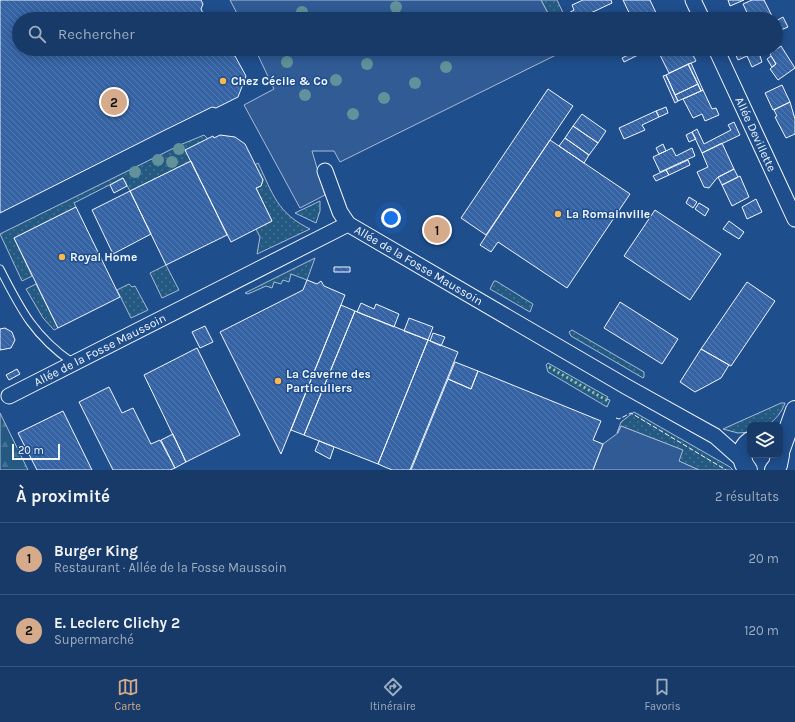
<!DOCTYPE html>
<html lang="fr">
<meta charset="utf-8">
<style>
:root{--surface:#173a69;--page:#20416f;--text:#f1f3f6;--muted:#9eadc0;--line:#36547d;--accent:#d6ab8b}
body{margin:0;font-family:Karla,sans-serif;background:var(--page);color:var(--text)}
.controls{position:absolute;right:12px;bottom:12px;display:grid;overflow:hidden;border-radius:8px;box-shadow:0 2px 10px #0003}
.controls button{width:36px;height:36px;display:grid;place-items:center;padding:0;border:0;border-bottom:1px solid var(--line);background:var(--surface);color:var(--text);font:20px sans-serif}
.scale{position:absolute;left:12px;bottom:10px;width:48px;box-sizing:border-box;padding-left:4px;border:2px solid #f2f6ff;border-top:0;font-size:11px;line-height:14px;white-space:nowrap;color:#f2f6ff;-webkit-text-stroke:3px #1f4e8c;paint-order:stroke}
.you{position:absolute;left:391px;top:218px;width:14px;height:14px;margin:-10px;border:3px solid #fff;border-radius:50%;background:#1a73e8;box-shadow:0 0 0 6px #1a73e833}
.badge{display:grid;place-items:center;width:26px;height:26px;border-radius:50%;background:var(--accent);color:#111;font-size:13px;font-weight:700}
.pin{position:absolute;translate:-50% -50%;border:2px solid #fff;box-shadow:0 1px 4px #0006}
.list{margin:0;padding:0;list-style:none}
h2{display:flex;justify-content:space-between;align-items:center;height:52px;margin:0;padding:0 16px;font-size:17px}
h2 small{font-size:13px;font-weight:400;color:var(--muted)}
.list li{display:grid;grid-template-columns:26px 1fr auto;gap:12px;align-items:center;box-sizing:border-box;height:72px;padding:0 16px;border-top:1px solid var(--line)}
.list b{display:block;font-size:15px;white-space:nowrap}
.list p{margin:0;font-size:13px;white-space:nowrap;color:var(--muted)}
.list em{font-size:13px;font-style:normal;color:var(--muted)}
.icon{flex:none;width:22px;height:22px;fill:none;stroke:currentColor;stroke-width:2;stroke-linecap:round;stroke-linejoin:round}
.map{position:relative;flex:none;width:795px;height:470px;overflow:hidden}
.search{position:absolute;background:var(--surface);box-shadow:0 2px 10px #0003;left:12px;right:12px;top:12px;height:44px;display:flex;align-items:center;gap:10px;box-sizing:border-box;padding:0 14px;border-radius:22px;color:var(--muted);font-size:15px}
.sheet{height:196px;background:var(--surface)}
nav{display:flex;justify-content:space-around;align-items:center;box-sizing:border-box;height:56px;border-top:1px solid var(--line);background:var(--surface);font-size:11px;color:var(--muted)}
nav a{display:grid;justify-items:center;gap:2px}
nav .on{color:var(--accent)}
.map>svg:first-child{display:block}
.grass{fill:url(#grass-dots);stroke:#a8bbd7}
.forest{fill:url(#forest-firs);stroke:#a8bbd7}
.parking{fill:#305b95;stroke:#a8bbd7}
.building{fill:url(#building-back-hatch);stroke:#f2f6ff}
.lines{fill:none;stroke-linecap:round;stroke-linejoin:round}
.service-casing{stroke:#f2f6ff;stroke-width:9}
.minor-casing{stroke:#f2f6ff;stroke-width:17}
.tertiary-casing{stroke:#f2f6ff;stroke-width:20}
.service{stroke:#1f4e8c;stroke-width:7}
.minor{stroke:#1f4e8c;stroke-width:15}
.tertiary{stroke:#1f4e8c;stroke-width:18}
.hedge{stroke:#97c8a6;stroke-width:3;stroke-dasharray:2 3;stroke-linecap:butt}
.fence{stroke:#f2f6ff;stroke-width:1;stroke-dasharray:5 2;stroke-linecap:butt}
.tree{fill:#61919a}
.poi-dot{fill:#ffb74d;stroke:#1f4e8c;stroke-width:1.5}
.labels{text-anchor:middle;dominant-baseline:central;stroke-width:3;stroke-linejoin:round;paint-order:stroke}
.poi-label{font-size:12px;font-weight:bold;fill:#f2f6ff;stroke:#1f4e8c;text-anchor:start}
.street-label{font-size:12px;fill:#f2f6ff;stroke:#1f4e8c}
</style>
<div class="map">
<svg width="795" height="470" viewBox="0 0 795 470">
<defs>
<pattern id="grass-dots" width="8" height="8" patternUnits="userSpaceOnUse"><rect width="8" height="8" fill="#245a82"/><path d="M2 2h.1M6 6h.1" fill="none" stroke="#447295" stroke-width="1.8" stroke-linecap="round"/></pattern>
<pattern id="forest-firs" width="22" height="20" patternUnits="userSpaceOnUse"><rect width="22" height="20" fill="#245a82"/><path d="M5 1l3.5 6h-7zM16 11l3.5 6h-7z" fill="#447295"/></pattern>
<pattern id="building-back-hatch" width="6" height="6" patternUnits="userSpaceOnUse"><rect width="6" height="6" fill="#3563a3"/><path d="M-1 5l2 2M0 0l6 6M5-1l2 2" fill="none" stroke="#537ab1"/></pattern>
</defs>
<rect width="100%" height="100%" fill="#1f4e8c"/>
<path class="grass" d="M541,0H557L566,19H551Z
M204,135L208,139L186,150L191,161L130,191L123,178L74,203L76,207L14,238L32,276L22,281L0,234L180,145Z
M258,163C273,194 277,213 310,229L257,254L260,237L256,229L272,221L256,188L261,186L263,180L255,165Z
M320,201V211L316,223L295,213Z
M315,258L307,280L291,274L289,282L283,280L281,284L274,282L272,288L266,286L248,294L245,293Z
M166,265L179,290L162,298L150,273Z
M494,281H496L533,304L530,312L490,289Z
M36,284L58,328L54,330L43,318L26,289Z
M129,284L132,287L135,286L148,310L131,318L117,290Z
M572,330L644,372V377L643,378L571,336L569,332Z
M548,363L608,397L607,399L610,400L607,407L548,372L546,365Z
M781,403H785C782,412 775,420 768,425H750V432L738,433L723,429Z
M634,412L730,467L733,470H699L678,461L682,450L621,426L617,433L621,422Z"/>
<path class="forest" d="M0,413L28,470H0Z"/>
<path class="parking" d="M230,0H541L551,19H240Z
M255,49H566V50L340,162L334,151H312L325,195L300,208L244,105L274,89Z
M621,426L683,450L679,461L699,470H593L603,444L618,433Z"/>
<path class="building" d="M0,0H201L203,4L201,9L206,19H19V49H221L223,53L235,56L246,76L238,97L216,108L212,107L165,130L0,213Z
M583,0H611L612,3L578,19H569L567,14L574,10L572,5Z
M623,0H650L657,15L647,19H632Z
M728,0H744L730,6Z
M752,0H764L773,18L750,19L743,4Z
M783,17L788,27L776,32V21Z
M781,46L795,68L778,80L770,69L776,64L770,54Z
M640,49H642L644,52L624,62L622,58Z
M673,49H690L696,61L669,73L660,55Z
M738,49H763L738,60L734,51Z
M760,50L762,55L760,56L762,62L752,67L747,56Z
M771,56L776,64L772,67L767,59Z
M691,63L703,90L701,91L688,64Z
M688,64L698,84L675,95L666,75Z
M666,75L678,101L675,103L663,76Z
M698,84L701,91L678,101L675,95Z
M782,85L790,102L773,110L765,93Z
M548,89L573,106L486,235L461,218Z
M703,90L712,109L716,108L719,115L705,121L702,114L693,118L683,99Z
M790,102L795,119V134L786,138L775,117L777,116L774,110Z
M666,107L668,113L659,117L656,111Z
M656,111L659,117L642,125L645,130L624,139L619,128Z
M582,114L606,131L598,143L573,126Z
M734,122L740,135L702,153L692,132L697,129L704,144L731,130L728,125Z
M573,126L598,143L589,155L565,138Z
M692,132L696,139L689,142L686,135Z
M220,135L235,137L245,144L263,180L261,186L256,188L272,221L231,242L185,150L213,136L214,138Z
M565,138L589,155L584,163L559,146Z
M550,140L630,194L567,288L498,242L491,252L480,245Z
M722,143L734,169L717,178L709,188L704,187L697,172L708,167L702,153Z
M663,144L666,151L659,154L656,148Z
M672,148L676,156L692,148L695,156L660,172L653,157Z
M688,160L690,165L669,175L666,170Z
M191,161L227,235L166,265L130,191Z
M734,169L738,177L722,185L718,177Z
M666,170L669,175L656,181L653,176Z
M740,176L749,197L732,206L722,185Z
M123,178L127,186L114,193L110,185Z
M130,191L151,234L113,254L92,210Z
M689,197L697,202L693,208L686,203Z
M756,199L762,212L747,219L742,207Z
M699,203L709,209L705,216L695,209Z
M76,207L120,297L58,328L14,238Z
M655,210L721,254L690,300L624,256Z
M729,221L744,232L739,239L723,229Z
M334,267H350V272H334Z
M307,280L317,284L321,281L324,286L345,295L281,454L220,332L303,290Z
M747,282L775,301L731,366L701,349Z
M620,302L678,339L662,364L604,328Z
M361,303L374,309L376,304L399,314L394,327L357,312Z
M341,305L355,311L304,435L291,430Z
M355,311L428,340L378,464L304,435Z
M409,318L433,327L428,340L404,331Z
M205,326L213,342L200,348L192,332Z
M5,328L12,332L15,340L11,348L0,350V329Z
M433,333L445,337L441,346L430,341Z
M428,340L458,352L410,470H392L378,464Z
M197,348L240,435L186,462L144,375Z
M701,349L729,365L721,378L695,392L680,382Z
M455,362L478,371L471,389L448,379Z
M17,369L20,374L9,380L6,375Z
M478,371L601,421L593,440L603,444L593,470H411L448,379L471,389Z
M109,387L122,413L133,408L151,444L160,440L175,468L170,470H113L79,402Z
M63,411L92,470H37L18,433Z
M173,434L186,462L175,468L161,440Z
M319,441L334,447L330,459L315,451Z"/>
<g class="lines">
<g class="service-casing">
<path id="service" d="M0,269C21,310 34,336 73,363"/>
</g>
<g class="minor-casing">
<g id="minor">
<path d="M693,0L702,19"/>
<path id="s1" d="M716,49L795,219"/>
<path d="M325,171L340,212L348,224"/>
<path id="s2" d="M9,396L348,224L627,387L715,436L742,460"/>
</g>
</g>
<g class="tertiary-casing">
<path id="tertiary" d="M780,452L795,410
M748,470C740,461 740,448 750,441
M774,470L778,465L780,455"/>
</g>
<use href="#service" class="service"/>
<use href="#minor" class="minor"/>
<use href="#tertiary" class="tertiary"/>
<path class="hedge" d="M549,367L608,401"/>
<path class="fence" d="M616,418L619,419L631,413L726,470"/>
</g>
<g class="tree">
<circle cx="396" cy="7" r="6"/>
<circle cx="302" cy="12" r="6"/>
<circle cx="287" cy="62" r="6"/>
<circle cx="367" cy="64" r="6"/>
<circle cx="446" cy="67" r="6"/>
<circle cx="336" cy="80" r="6"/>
<circle cx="415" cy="83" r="6"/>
<circle cx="305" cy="95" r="6"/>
<circle cx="384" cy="98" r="6"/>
<circle cx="353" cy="114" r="6"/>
<circle cx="179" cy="149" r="6"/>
<circle cx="158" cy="160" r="6"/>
<circle cx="172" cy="162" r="6"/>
<circle cx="135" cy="172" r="6"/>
</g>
<g class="poi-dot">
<circle cx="223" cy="81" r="4"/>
<circle cx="558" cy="214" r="4"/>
<circle cx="62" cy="257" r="4"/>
<circle cx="278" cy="381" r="4"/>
</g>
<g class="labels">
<g class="poi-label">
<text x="231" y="81">Chez Cécile &amp; Co</text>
<text x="566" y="214">La Romainville</text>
<text x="70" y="257">Royal Home</text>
<text x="286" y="374">La Caverne des<tspan x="286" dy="14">Particuliers</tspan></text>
</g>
<g class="street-label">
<text stroke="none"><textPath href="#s1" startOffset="94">Allée Devillette</textPath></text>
<text stroke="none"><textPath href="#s2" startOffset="462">Allée de la Fosse Maussoin</textPath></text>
<text stroke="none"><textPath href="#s2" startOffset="102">Allée de la Fosse Maussoin</textPath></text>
</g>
</g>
</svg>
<div class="controls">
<button><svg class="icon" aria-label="layers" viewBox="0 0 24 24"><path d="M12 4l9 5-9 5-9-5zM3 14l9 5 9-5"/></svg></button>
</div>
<div class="scale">20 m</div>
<div class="you"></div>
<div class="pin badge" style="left:437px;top:230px">1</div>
<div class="pin badge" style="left:114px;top:102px">2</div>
<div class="search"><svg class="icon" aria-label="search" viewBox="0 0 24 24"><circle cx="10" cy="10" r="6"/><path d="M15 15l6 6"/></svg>Rechercher</div>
</div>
<section class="sheet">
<h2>À proximité<small>2 résultats</small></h2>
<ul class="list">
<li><span class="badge">1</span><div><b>Burger King</b><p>Restaurant · Allée de la Fosse Maussoin</p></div><em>20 m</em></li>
<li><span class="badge">2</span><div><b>E. Leclerc Clichy 2</b><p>Supermarché</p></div><em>120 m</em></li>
</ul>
</section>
<nav>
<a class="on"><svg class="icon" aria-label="map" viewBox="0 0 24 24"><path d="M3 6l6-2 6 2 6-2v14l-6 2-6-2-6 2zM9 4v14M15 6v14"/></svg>Carte</a>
<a><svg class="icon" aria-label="directions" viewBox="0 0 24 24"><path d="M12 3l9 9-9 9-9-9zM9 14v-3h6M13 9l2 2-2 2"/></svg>Itinéraire</a>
<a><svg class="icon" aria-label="saved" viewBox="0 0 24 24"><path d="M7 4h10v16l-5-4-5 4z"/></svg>Favoris</a>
</nav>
